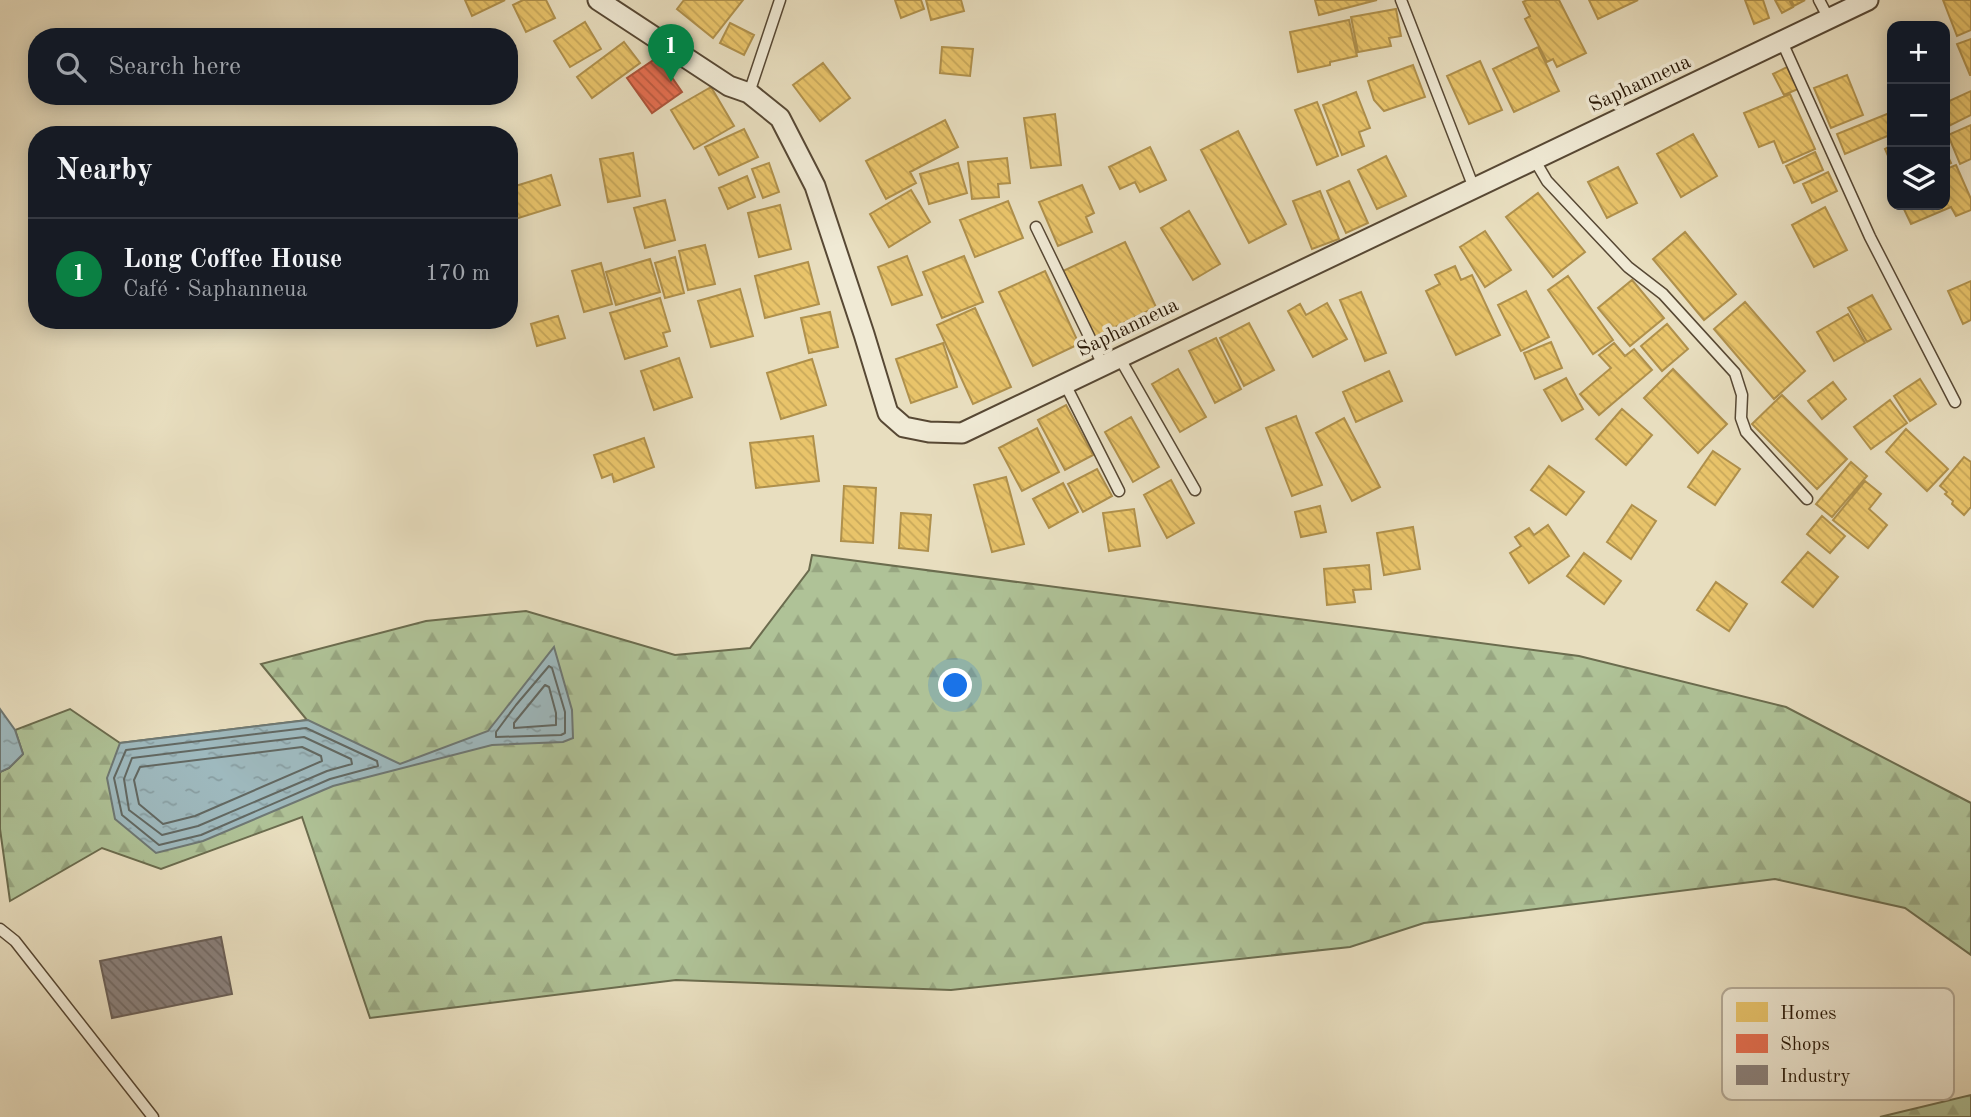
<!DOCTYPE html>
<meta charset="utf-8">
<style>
:root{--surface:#171b24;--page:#20242c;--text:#f1f3f6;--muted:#9ea1a6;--line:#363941;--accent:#0b8043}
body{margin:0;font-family:"Old Standard TT",serif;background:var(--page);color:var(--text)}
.controls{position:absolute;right:21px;top:21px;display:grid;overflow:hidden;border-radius:14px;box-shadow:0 4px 18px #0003}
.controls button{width:63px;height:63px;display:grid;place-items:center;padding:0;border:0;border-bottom:2px solid var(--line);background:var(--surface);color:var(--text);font:35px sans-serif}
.you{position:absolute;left:956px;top:686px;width:24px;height:24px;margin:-18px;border:5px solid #fff;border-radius:50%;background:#1a73e8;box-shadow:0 0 0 10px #1a73e833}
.badge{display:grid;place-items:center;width:46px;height:46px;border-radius:50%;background:var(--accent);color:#fff;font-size:23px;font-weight:700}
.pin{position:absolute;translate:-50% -58px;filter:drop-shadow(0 2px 4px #0008)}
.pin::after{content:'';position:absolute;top:37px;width:24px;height:21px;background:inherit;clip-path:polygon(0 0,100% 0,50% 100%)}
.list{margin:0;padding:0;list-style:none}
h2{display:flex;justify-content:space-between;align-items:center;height:91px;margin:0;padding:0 28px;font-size:30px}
h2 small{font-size:23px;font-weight:400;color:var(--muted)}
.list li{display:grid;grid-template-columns:46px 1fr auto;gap:21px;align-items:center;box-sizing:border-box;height:112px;padding:0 28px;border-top:2px solid var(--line)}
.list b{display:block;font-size:26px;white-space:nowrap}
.list p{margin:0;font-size:23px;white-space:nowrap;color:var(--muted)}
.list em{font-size:23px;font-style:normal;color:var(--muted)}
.icon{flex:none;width:38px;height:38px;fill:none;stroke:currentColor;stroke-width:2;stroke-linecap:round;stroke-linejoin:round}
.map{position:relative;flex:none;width:1971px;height:1117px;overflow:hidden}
.search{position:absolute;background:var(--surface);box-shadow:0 4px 18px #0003;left:28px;top:28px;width:490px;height:77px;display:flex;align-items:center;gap:18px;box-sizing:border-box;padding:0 24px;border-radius:28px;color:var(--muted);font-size:26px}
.panel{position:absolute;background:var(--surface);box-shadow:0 4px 18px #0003;left:28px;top:126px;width:490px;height:203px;border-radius:28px}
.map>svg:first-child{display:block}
.forest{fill:url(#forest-firs);stroke:#6b6c4e;stroke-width:2}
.water{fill:url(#water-ripples);stroke:#6e7874;stroke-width:2}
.homes{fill:url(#homes-back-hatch);stroke:#af904c;stroke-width:2}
.shops{fill:url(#shops-back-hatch);stroke:#ad543a;stroke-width:2}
.industry{fill:url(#industry-back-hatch);stroke:#6c6158;stroke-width:2}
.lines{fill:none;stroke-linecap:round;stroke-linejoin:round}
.shore{stroke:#626862;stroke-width:2}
.lane-casing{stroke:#574834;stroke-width:13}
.street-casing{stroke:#574834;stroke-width:23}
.lane{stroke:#f0ead5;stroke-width:10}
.street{stroke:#f0ead5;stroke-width:19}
.labels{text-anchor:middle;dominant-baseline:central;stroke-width:7;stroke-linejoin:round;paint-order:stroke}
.street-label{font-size:21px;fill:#271605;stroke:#f0ead5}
.key{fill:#f0ead5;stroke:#b4aa97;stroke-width:2}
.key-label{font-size:19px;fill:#271605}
</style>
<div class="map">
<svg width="1971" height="1117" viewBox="0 0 1971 1117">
<defs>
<pattern id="forest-firs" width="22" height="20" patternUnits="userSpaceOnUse" patternTransform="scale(1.75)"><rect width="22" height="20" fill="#afc297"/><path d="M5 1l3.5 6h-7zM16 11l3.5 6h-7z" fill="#97a681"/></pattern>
<pattern id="water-ripples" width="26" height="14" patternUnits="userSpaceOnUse" patternTransform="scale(1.75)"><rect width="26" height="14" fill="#9eb9be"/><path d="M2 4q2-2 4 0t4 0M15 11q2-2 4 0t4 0" fill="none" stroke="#889ea2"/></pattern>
<pattern id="homes-back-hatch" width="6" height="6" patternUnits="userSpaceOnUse" patternTransform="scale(1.75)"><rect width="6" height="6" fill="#e9c46a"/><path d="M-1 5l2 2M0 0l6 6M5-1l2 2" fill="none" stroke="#c8a85a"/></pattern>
<pattern id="shops-back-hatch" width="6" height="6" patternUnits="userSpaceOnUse" patternTransform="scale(1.75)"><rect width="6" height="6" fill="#e76f51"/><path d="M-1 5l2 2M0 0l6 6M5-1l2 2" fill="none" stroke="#bb5a41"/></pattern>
<pattern id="industry-back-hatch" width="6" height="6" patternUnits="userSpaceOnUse" patternTransform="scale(1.75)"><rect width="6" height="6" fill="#8a817c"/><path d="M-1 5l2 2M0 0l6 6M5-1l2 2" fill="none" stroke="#716964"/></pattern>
</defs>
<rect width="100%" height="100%" fill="#e8debf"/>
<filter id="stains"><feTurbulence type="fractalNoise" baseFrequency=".00286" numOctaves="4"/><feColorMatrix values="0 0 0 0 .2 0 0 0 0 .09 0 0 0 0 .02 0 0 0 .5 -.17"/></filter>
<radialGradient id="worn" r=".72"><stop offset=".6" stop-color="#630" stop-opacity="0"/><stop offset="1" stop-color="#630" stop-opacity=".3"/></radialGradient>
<path class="forest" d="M812,555L1579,656L1786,707L1971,803V955L1905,908L1775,879L1424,923L1350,947L951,990L676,980L370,1018L302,817L161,869L102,848L10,901L0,829V772L9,768L23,754L15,730L70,709L120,743L307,720L261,664L426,621L526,611L675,655L750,648L809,570Z
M1971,1095V1117H1880L1888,1115Z"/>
<path class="water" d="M554,647L572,710L573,738L563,742L492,745L333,786L203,841L156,853L115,819L107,778L120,743L308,720L400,764L488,731Z
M0,709L15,730L23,754L9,768L0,772Z"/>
<path class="homes" d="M465,0H505L472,16Z
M523,0H546L555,18L526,32L513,5Z
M684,0H743L713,38L677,9Z
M895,0H921L924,9L901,18Z
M926,0H961L964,11L931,20Z
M1315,0H1377L1319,15Z
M1527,0H1559L1586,53L1557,67L1553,59L1547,62L1525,19L1530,16L1523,2Z
M1589,0H1638L1598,19Z
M1745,0H1763L1769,18L1754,24Z
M1775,0H1789L1793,7L1782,13Z
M1791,0H1805L1794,6Z
M1943,0H1971V30L1957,36Z
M1396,9L1401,36L1389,38L1391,46L1358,52L1351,17Z
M1349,20L1357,56L1330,62V65L1298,72L1290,32Z
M585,22L601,49L570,67L554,41Z
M730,23L754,35L744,55L720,43Z
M1971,39V75H1970L1957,44Z
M624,42L640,63L592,98L577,77Z
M942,47L973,49L970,76L940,73Z
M1538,47L1559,91L1514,112L1493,69Z
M1480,61L1502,110L1469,124L1447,76Z
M823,63L850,98L820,121L793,85Z
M1413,65L1425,97L1384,111L1374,100L1368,81Z
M1787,67L1798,89L1784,95L1773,74Z
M1847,75L1863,115L1831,128L1814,88Z
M711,87L734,126L694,149L671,110Z
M1971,91V115L1945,128V103Z
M1356,92L1370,128L1359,132L1364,146L1342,155L1323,105Z
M1790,94L1815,149L1783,163L1774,141L1759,147L1744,113Z
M1317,102L1338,156L1317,165L1295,110Z
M1892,112V134L1845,154L1837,134Z
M1055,114L1061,165L1031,168L1024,118Z
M945,120L958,147L910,172L916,183L886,199L866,161Z
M1971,125V159L1960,164L1948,135Z
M744,129L758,157L719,175L705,147Z
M1238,131L1286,224L1249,243L1201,150Z
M1693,134L1717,176L1681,197L1657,154Z
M1892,145V165L1885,149Z
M1150,147L1166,180L1140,192L1135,182L1120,189L1109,167Z
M1945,150L1951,163L1945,166Z
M1815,152L1823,170L1794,183L1786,166Z
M633,153L640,196L608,202L600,159Z
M1386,156L1406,196L1377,209L1358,170Z
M1007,158L1010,183L998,184L999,197L972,199L968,162Z
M769,163L779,192L763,198L752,169Z
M958,163L967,193L929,204L920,174Z
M1956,165L1971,199V210L1956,216L1951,207L1911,224L1902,205H1945V177L1948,176L1946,169Z
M1618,167L1637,203L1607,218L1588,182Z
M1828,172L1837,191L1812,203L1803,184Z
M551,175L560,205L509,221V188Z
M747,176L755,197L728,209L719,188Z
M1349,181L1368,223L1346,233L1327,191Z
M1082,185L1094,213L1086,217L1092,232L1058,246L1039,202Z
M911,190L930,222L889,247L870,214Z
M1320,191L1339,239L1312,249L1293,201Z
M1538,193L1585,252L1553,277L1506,217Z
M665,200L675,240L645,248L634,208Z
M1008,201L1023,238L975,257L960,220Z
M780,205L791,249L759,257L748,213Z
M1825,207L1847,250L1814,267L1792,225Z
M1189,211L1220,264L1193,280L1161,228Z
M1485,231L1511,270L1485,287L1460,247Z
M1685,232L1736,294L1704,320L1653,259Z
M1125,242L1156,307L1095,337L1063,271Z
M705,245L715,284L688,290L679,251Z
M907,256L922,295L892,305L878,267Z
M964,256L983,302L942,318L923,272Z
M675,257L684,293L665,298L655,263Z
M650,259L660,292L616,305L606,272Z
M808,262L819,304L765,318L755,276Z
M601,263L612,304L584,312L572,271Z
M1455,266L1461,280L1472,275L1500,335L1456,355L1426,291L1440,284L1435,275Z
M1045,271L1079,344L1033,366L999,292Z
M1568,276L1613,340L1593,354L1548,290Z
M1632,280L1664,318L1630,346L1598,308Z
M1971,281V320L1963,324L1948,291Z
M740,289L753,336L711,347L698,301Z
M1526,291L1549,337L1521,351L1498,305Z
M1361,292L1386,353L1365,361L1340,300Z
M1872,295L1891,329L1867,342L1848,308Z
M660,298L670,331L663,333L667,346L625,359L610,313Z
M1745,302L1805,371L1774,399L1714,329Z
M1327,303L1347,339L1313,357L1288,311L1300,304L1306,315Z
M975,308L1011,387L973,404L937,325Z
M830,312L838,347L809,353L801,318Z
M1848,314L1865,343L1834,361L1817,332Z
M558,316L565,338L537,346L531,324Z
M1249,323L1274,370L1244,386L1220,338Z
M1667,324L1688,349L1662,371L1641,346Z
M1216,338L1241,389L1215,403L1189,351Z
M1551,342L1562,368L1535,379L1524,353Z
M943,343L957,387L911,403L896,359Z
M1614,343L1625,356L1634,349L1652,370L1599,415L1580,394L1611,368L1599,355Z
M679,358L692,397L654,410L641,371Z
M812,359L826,405L781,419L767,373Z
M1178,369L1206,417L1180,432L1152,384Z
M1673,369L1727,424L1698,453L1644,398Z
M1389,371L1402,401L1356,422L1343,392Z
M1566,378L1583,409L1562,421L1544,390Z
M1920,379L1936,404L1910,421L1894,396Z
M1833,382L1846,399L1822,419L1808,401Z
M1782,395L1847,459L1817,489L1752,424Z
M1890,400L1907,423L1871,449L1854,427Z
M1066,405L1093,455L1065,470L1038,420Z
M1622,409L1652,435L1626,465L1596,439Z
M1296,416L1322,485L1292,496L1266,428Z
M1131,417L1159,467L1133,482L1105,432Z
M1344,418L1380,487L1352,501L1316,433Z
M1037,428L1059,472L1022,491L999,448Z
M1906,429L1948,469L1927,491L1886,452Z
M813,436L819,481L756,488L750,443Z
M644,438L654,467L614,482L612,474L602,478L594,455Z
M1713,451L1740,469L1715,505L1688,487Z
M1964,457L1971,462V507L1964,515L1952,504L1953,501L1945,494L1947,492L1940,486Z
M1851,462L1867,476L1832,517L1816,504Z
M1549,466L1584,492L1566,515L1531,490Z
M1097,469L1112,496L1083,512L1068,484Z
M1006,477L1024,544L992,552L974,485Z
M1171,480L1194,523L1167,538L1144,495Z
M1865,481L1881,494L1869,509L1887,525L1868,548L1833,520Z
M1063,483L1078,512L1049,528L1033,499Z
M844,486L876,488L873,543L841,541Z
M1632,505L1656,521L1631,559L1607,542Z
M1320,506L1326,532L1301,537L1295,512Z
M1134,509L1140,546L1109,551L1103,513Z
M901,513L931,515L928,551L899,548Z
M1822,516L1845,536L1830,553L1807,534Z
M1548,525L1569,556L1529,583L1510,553L1521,546L1515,537L1529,528L1534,535Z
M1413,527L1420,569L1384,575L1377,533Z
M1808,552L1838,577L1813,607L1782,582Z
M1584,553L1621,581L1604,604L1567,576Z
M1369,565L1371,589L1353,590L1355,602L1327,605L1324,569Z
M1716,582L1747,604L1729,631L1697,610Z"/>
<path class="shops" d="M658,57L682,92L652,113L627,78Z"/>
<path class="industry" d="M221,937L232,994L112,1018L100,961Z"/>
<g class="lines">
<path class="shore" d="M549,666L552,668L565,712V733L561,735L496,737V732L516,705Z
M545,685L549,687L556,713V725L514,728V723Z
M306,728L377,761L378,766L330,779L201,835L159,845L122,815L114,778L126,750Z
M304,737L351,759L352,764L327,771L198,826L162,835L129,810L124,779L132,758Z
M302,747L321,756L322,761L195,816L163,824L139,804L134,780L140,767Z"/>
<g class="lane-casing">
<path id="lane" d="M1401,0L1474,188
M1819,0L1829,19
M1782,42L1870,237L1955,402
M749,93L780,0
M1534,159L1547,181L1628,267L1663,294L1735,373L1742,395L1741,418L1746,432L1807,499
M1036,227L1103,365
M1119,357L1195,490
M1065,384L1119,491
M0,929L15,941L153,1117"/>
</g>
<g class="street-casing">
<path id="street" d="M598,0L729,86L749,93L780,118L815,186L864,334L888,413L904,427L929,432L962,433L1868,0"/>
</g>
<use href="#lane" class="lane"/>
<use href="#street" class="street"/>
</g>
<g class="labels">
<g class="street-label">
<text transform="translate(1640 84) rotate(-25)">Saphanneua</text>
<text transform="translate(1128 328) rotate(-26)">Saphanneua</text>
</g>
</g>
<rect x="1722" y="988" width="232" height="112" rx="10" class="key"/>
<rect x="1736" y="1002" width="32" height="20" fill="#e9c46a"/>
<rect x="1736" y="1034" width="32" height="19" fill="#e76f51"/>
<rect x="1736" y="1065" width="32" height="20" fill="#8a817c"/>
<g class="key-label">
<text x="1780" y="1019">Homes</text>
<text x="1780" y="1050">Shops</text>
<text x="1780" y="1082">Industry</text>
</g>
<rect width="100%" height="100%" filter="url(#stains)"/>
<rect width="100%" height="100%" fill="url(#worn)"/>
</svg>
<div class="controls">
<button>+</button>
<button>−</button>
<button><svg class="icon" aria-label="layers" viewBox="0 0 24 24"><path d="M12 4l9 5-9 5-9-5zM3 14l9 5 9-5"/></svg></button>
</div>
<div class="you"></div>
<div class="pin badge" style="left:671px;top:82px">1</div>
<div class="search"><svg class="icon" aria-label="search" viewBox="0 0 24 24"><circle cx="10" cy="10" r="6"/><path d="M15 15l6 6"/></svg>Search here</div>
<section class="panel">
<h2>Nearby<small></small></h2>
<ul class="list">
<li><span class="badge">1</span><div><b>Long Coffee House</b><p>Café · Saphanneua</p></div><em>170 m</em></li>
</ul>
</section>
</div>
